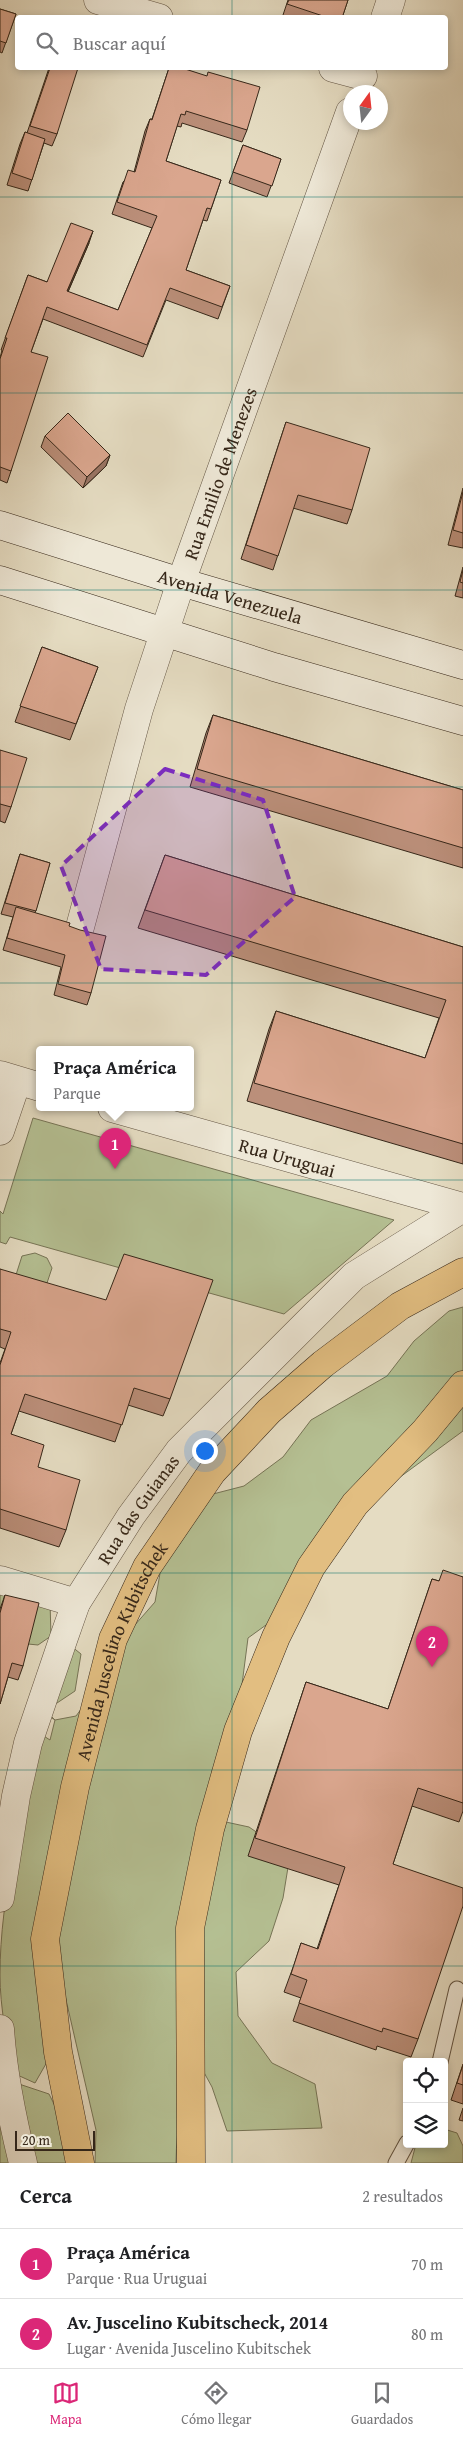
<!DOCTYPE html>
<html lang="es">
<meta charset="utf-8">
<style>
:root{--surface:#fff;--page:#f2f2f2;--text:#202124;--muted:#757577;--line:#e0e0e0;--accent:#db2777}
body{margin:0;font-family:"Gentium Book Plus",serif;background:var(--page);color:var(--text)}
.controls{position:absolute;right:15px;bottom:15px;display:grid;overflow:hidden;border-radius:5px;box-shadow:0 2px 8px #0003}
.controls button{width:45px;height:45px;display:grid;place-items:center;padding:0;border:0;border-bottom:1px solid var(--line);background:var(--surface);color:var(--text);font:25px sans-serif}
.compass{position:absolute;left:343px;top:85px;width:45px;height:45px;border-radius:50%;background:var(--surface);box-shadow:0 2px 8px #0003;rotate:15deg}
.scale{position:absolute;left:15px;bottom:12px;width:80px;box-sizing:border-box;padding-left:5px;border:2px solid #362719;border-top:0;font-size:14px;line-height:18px;white-space:nowrap;color:#362719;-webkit-text-stroke:4px #eee8d7;paint-order:stroke}
.you{position:absolute;left:204px;top:1450px;width:18px;height:18px;margin:-12px;border:4px solid #fff;border-radius:50%;background:#1a73e8;box-shadow:0 0 0 8px #1a73e833}
.badge{display:grid;place-items:center;width:32px;height:32px;border-radius:50%;background:var(--accent);color:#fff;font-size:16px;font-weight:700}
.pin{position:absolute;translate:-50% -41px;filter:drop-shadow(0 1px 2px #0008)}
.pin::after{content:'';position:absolute;top:26px;width:18px;height:15px;background:inherit;clip-path:polygon(0 0,100% 0,50% 100%)}
.popup{position:absolute;left:36px;top:1046px;width:158px;height:65px;box-sizing:border-box;display:grid;place-content:center;border-radius:5px;background:var(--surface);filter:drop-shadow(0 1px 4px #0005);font-size:16px;white-space:nowrap;color:var(--muted)}
.popup b{font-size:19px;color:var(--text)}
.popup::after{content:'';position:absolute;left:50%;top:100%;margin-left:-10px;border:10px solid transparent;border-top-color:var(--surface)}
.list{margin:0;padding:0;list-style:none}
h2{display:flex;justify-content:space-between;align-items:center;height:65px;margin:0;padding:0 20px;font-size:21px}
h2 small{font-size:16px;font-weight:400;color:var(--muted)}
.list li{display:grid;grid-template-columns:32px 1fr auto;gap:15px;align-items:center;box-sizing:border-box;height:70px;padding:0 20px;border-top:1px solid var(--line)}
.list b{display:block;font-size:19px;white-space:nowrap}
.list p{margin:0;font-size:16px;white-space:nowrap;color:var(--muted)}
.list em{font-size:16px;font-style:normal;color:var(--muted)}
.icon{flex:none;width:28px;height:28px;fill:none;stroke:currentColor;stroke-width:2;stroke-linecap:round;stroke-linejoin:round}
.map{position:relative;flex:none;width:463px;height:2163px;overflow:hidden}
.search{position:absolute;background:var(--surface);box-shadow:0 2px 8px #0003;left:15px;right:15px;top:15px;height:55px;display:flex;align-items:center;gap:12px;box-sizing:border-box;padding:0 18px;border-radius:5px;color:var(--muted);font-size:19px}
.sheet{height:205px;background:var(--surface)}
nav{display:flex;justify-content:space-around;align-items:center;box-sizing:border-box;height:70px;border-top:1px solid var(--line);background:var(--surface);font-size:14px;color:var(--muted)}
nav a{display:grid;justify-items:center;gap:2px}
nav .on{color:var(--accent)}
.map>svg:first-child{display:block}
.green{fill:#b5c093;stroke:#767456}
.lines{fill:none;stroke-linecap:round;stroke-linejoin:round}
.lane-casing{stroke:#625443;stroke-width:17}
.street-casing{stroke:#625443;stroke-width:29}
.secondary-casing{stroke:#362719;stroke-width:29}
.primary-casing{stroke:#362719;stroke-width:29}
.lane{stroke:#eee8d7;stroke-width:15}
.street{stroke:#eee8d7;stroke-width:28}
.secondary{stroke:#eee8d7;stroke-width:28}
.primary{stroke:#e2be81;stroke-width:28}
.wall{fill:#bb8f7a;stroke:#362719}
.shaded-wall{fill:#997463;stroke:#362719}
.building{fill:#daa68e;stroke:#362719}
.marked{fill:#7b2cbf;fill-opacity:0.2;stroke:#7b2cbf;stroke-width:4;stroke-dasharray:10 6;stroke-linejoin:round}
.grid{fill:none;stroke:#0f766e;stroke-width:1;stroke-opacity:0.55}
.labels{text-anchor:middle;dominant-baseline:central;stroke-width:4;stroke-linejoin:round;paint-order:stroke}
.street-label{font-size:19px;fill:#362719;stroke:#eee8d7}
</style>
<div class="map">
<svg width="463" height="2163" viewBox="0 0 463 2163">
<rect width="100%" height="100%" fill="#e5dcc2"/>
<filter id="stains"><feTurbulence type="fractalNoise" baseFrequency=".004" numOctaves="4"/><feColorMatrix values="0 0 0 0 .2 0 0 0 0 .09 0 0 0 0 .02 0 0 0 .5 -.17"/></filter>
<radialGradient id="worn" r=".72"><stop offset=".6" stop-color="#630" stop-opacity="0"/><stop offset="1" stop-color="#630" stop-opacity=".3"/></radialGradient>
<path class="green" d="M33,1118L394,1220L284,1314L10,1237L6,1244L0,1242V1211L3,1214Z
M35,1253L47,1258L52,1268L47,1283L15,1278L22,1256Z
M463,1307V1431L359,1507L284,1612L248,1638L236,1731L212,1770V1819L249,1827L290,1855L283,1898L269,1941L236,1972L238,2016L272,2063L315,2084L322,2128L227,2131L212,2087L190,2047C186,2086 176,2123 176,2163H95L96,2130L61,1978L46,1939L60,1792L42,1938L51,2055L35,2083L13,2073C7,2041 0,2008 0,1975C0,1894 23,1812 39,1733L50,1740L55,1720L43,1712L71,1646L81,1654L75,1691L54,1705L51,1716L55,1720L76,1716L102,1681L120,1642L155,1602L162,1562L213,1494L244,1486L283,1457L311,1420L387,1376L414,1341L449,1311Z
M0,1584L50,1602L51,1636L38,1645L28,1644L0,1623Z
M13,2082L49,2094L60,2116L73,2163H0V2102Z
M444,2129L457,2133L463,2146V2163H411L416,2144H444Z"/>
<g class="lines">
<g class="lane-casing">
<path id="lane" d="M440,2062L457,1989
M396,2163L407,2143"/>
</g>
<g class="street-casing">
<g id="street">
<path d="M98,0L159,18"/>
<path d="M385,18L391,0"/>
<path d="M333,68L363,76"/>
<path id="s1" d="M80,927L139,709L181,582L350,112"/>
<path d="M0,1075L40,1087"/>
<path id="s2" d="M112,1108L463,1207"/>
<path d="M0,1131L17,1081"/>
<path d="M0,1580L76,1603"/>
<path id="s3" d="M0,1898L16,1796L28,1743L63,1640L76,1603L131,1516L179,1451L354,1276L463,1208"/>
<path d="M0,2029C3,2075 12,2118 23,2163"/>
</g>
</g>
<g class="secondary-casing">
<g id="secondary">
<path id="s4" d="M0,525L181,582L463,665"/>
<path d="M0,580L274,667L463,721"/>
</g>
</g>
<g class="primary-casing">
<g id="primary">
<path id="s5" d="M80,2163L58,2052L45,1939L75,1787L113,1639L147,1567L212,1472L269,1411L323,1364L400,1306L463,1272"/>
<path d="M191,2163L190,1928L210,1829L238,1731L276,1637L311,1567L355,1504L425,1431L463,1385"/>
</g>
</g>
<use href="#lane" class="lane"/>
<use href="#street" class="street"/>
<use href="#secondary" class="secondary"/>
<use href="#primary" class="primary"/>
</g>
<path class="wall" d="M288,0H348L342,18H282Z
M0,9L16,14L2,53L0,52Z
M49,68L57,134L52,146L44,143L28,191L7,185L20,144L25,132L27,133Z
M169,68L247,130L242,142L182,123L181,127L177,126L166,161L221,180L207,221L203,220L186,270L230,286L218,319L166,300L143,357L43,319L31,352L11,471L7,483L0,480V358L2,350H1L28,275L47,282L89,243L68,292L118,310L152,228L112,214L123,182L134,172L145,131L150,119H152Z
M243,145L281,159L267,197L229,183Z
M286,422L352,510L347,524L293,508L273,570L241,559Z
M45,436L110,455L106,466L83,488L41,447Z
M463,488V548L448,545Z
M463,567V598L455,596Z
M42,647L98,667L70,740L15,722Z
M213,715L463,790V868L190,787L206,733Z
M0,750L11,807L5,823L0,821Z
M20,854L50,863L35,913L69,926L91,993L87,1005L54,995L61,967L3,950L13,917L1,914Z
M165,855L463,947V1164L247,1101L269,1029L276,1011L425,1058L439,1018L138,928Z
M0,1269L170,1399L163,1416L128,1405L115,1442L19,1411L11,1434L38,1467L66,1530L59,1547L0,1528V1363L5,1349L0,1347Z
M463,1577V1811L459,1822L412,1806L393,1864L418,2039L411,2057L377,2046L376,2050L293,2021L301,1998L284,1992L295,1962L301,1943L317,1949L339,1885L248,1856L306,1682L388,1709L432,1579L439,1581Z
M5,1595L23,1666L18,1680L8,1677L0,1704V1609Z
M463,2064V2104L451,2100Z
M463,2108V2121L459,2120Z"/>
<path class="shaded-wall" d="M93,231L89,243L63,303L67,291Z
M110,455L106,466L83,488L87,477Z"/>
<path class="building" d="M289,0H348L342,18H329L287,4Z
M0,9L16,14L6,43L0,41Z
M50,68H78L57,134L30,126Z
M169,68H182L207,76L208,72L260,87L247,130L186,111L185,115L181,114L166,161L221,180L211,209L207,208L186,270L230,286L222,307L170,288L147,345L47,307L31,352L48,357L11,471L0,467V359L7,338H5L28,275L47,282L71,223L93,231L67,291L118,310L157,216L117,202L128,170L135,172L150,119L152,120Z
M25,132L45,139L32,180L12,173Z
M243,145L281,159L272,186L233,172Z
M68,413L110,455L87,477L45,436Z
M286,422L370,448L352,510L298,495L278,556L246,545Z
M463,492V533L453,530Z
M463,570V583L460,582Z
M42,647L98,667L76,724L20,706Z
M213,715L463,790V848L197,769Z
M0,750L27,758L11,807L0,804Z
M20,854L50,863L36,911L5,903Z
M165,855L463,947V1144L254,1083L276,1011L425,1058L446,1000L145,910Z
M16,907L70,923L69,926L80,930L106,936L91,993L58,984L65,955L7,938Z
M124,1254L213,1280L170,1399L134,1388L122,1425L25,1394L11,1434L44,1445L38,1467L80,1480L66,1530L0,1509V1365L11,1332L0,1329V1269L106,1300Z
M443,1570L463,1577V1803L418,1788L393,1864L463,1888V1906L418,2039L383,2028L382,2032L299,2003L307,1980L291,1974L301,1943L318,1949L345,1867L255,1838L306,1682L388,1709L432,1579L439,1581Z
M5,1595L39,1603L23,1666L12,1663L0,1704V1613Z
M463,2065V2085L457,2083Z"/>
<path class="marked" d="M165,769L263,800L295,897L206,975L101,969L61,866Z"/>
<path class="grid" d="M232,0V18M232,68V2163M0,197H463M0,393H463M0,590H463M0,787H463M0,983H463M0,1180H463M0,1376H463M0,1573H463M0,1770H463M0,1966H463"/>
<g class="labels">
<g class="street-label">
<text stroke="none"><textPath href="#s1" startOffset="475">Rua Emilio de Menezes</textPath></text>
<text stroke="none"><textPath href="#s4" startOffset="241">Avenida Venezuela</textPath></text>
<text stroke="none"><textPath href="#s2" startOffset="182">Rua Uruguai</textPath></text>
<text stroke="none"><textPath href="#s3" startOffset="418">Rua das Guianas</textPath></text>
<text stroke="none"><textPath href="#s5" startOffset="526">Avenida Juscelino Kubitschek</textPath></text>
</g>
</g>
<rect width="100%" height="100%" filter="url(#stains)"/>
<rect width="100%" height="100%" fill="url(#worn)"/>
</svg>
<div class="controls">
<button><svg class="icon" aria-label="locate" viewBox="0 0 24 24"><circle cx="12" cy="12" r="6"/><path d="M12 2v4M12 18v4M2 12h4M18 12h4"/></svg></button>
<button><svg class="icon" aria-label="layers" viewBox="0 0 24 24"><path d="M12 4l9 5-9 5-9-5zM3 14l9 5 9-5"/></svg></button>
</div>
<svg class="compass" viewBox="-18 -18 36 36"><path d="M0-13l5 13h-10z" fill="#e53935"/><path d="M0 13l5-13h-10z" fill="#757577"/></svg>
<div class="scale">20 m</div>
<div class="you"></div>
<div class="pin badge" style="left:115px;top:1169px">1</div>
<div class="popup"><b>Praça América</b>Parque</div>
<div class="pin badge" style="left:432px;top:1667px">2</div>
<div class="search"><svg class="icon" aria-label="search" viewBox="0 0 24 24"><circle cx="10" cy="10" r="6"/><path d="M15 15l6 6"/></svg>Buscar aquí</div>
</div>
<section class="sheet">
<h2>Cerca<small>2 resultados</small></h2>
<ul class="list">
<li><span class="badge">1</span><div><b>Praça América</b><p>Parque · Rua Uruguai</p></div><em>70 m</em></li>
<li><span class="badge">2</span><div><b>Av. Juscelino Kubitscheck, 2014</b><p>Lugar · Avenida Juscelino Kubitschek</p></div><em>80 m</em></li>
</ul>
</section>
<nav>
<a class="on"><svg class="icon" aria-label="map" viewBox="0 0 24 24"><path d="M3 6l6-2 6 2 6-2v14l-6 2-6-2-6 2zM9 4v14M15 6v14"/></svg>Mapa</a>
<a><svg class="icon" aria-label="directions" viewBox="0 0 24 24"><path d="M12 3l9 9-9 9-9-9zM9 14v-3h6M13 9l2 2-2 2"/></svg>Cómo llegar</a>
<a><svg class="icon" aria-label="saved" viewBox="0 0 24 24"><path d="M7 4h10v16l-5-4-5 4z"/></svg>Guardados</a>
</nav>
